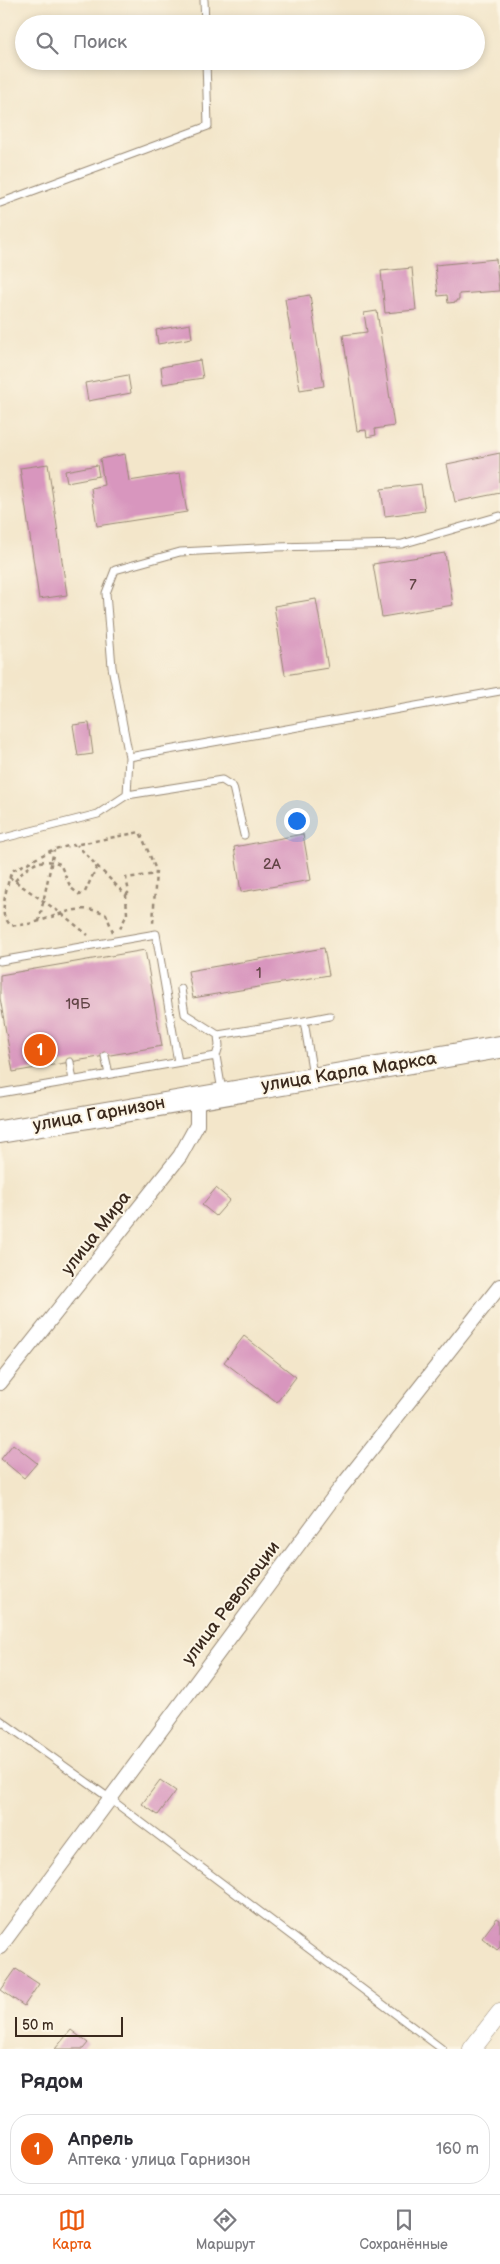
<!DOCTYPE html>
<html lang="ru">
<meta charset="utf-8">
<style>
:root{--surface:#fff;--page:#f7f7f7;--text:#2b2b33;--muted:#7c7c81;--line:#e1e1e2;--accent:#ea580c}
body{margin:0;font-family:"Balsamiq Sans",sans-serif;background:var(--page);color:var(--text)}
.scale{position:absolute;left:15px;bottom:12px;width:108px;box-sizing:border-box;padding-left:5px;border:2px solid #3b2a1e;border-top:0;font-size:14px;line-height:18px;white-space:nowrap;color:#3b2a1e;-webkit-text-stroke:4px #fcf5e5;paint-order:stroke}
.you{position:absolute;left:296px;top:820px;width:18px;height:18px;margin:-12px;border:4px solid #fff;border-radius:50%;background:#1a73e8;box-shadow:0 0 0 8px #1a73e833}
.badge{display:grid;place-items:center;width:32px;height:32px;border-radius:50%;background:var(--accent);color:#fff;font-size:16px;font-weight:700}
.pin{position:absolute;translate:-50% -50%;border:2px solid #fff;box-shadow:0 1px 5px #0006}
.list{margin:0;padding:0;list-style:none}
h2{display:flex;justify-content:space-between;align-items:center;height:65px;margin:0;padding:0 20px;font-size:21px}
h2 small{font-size:16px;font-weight:400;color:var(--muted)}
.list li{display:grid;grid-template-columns:32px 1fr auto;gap:15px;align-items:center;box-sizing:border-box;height:70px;margin:0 10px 10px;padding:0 10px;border:1px solid var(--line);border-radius:20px}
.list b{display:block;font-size:19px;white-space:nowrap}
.list p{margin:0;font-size:16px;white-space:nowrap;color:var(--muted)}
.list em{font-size:16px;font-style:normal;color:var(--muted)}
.icon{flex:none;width:28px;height:28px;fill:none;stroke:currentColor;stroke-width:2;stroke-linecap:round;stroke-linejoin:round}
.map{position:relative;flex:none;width:500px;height:2049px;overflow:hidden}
.search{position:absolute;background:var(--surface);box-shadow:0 2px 8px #0003;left:15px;right:15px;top:15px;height:55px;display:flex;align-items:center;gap:12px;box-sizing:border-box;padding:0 18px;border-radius:28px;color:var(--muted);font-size:19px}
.sheet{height:145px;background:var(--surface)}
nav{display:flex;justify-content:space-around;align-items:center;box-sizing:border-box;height:70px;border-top:1px solid var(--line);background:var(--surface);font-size:14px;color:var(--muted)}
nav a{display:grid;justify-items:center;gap:2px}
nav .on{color:var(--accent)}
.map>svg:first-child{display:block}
.building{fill:#d896be}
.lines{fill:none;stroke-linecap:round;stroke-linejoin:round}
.service-casing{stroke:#978874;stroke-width:9}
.minor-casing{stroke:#978874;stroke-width:16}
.tertiary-casing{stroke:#978874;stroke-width:19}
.primary-casing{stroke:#978874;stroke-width:24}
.path{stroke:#978874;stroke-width:2.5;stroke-dasharray:4 4;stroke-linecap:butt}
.service{stroke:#fff;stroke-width:7}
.minor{stroke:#fff;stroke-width:14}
.tertiary{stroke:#fff;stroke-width:18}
.primary{stroke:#fff;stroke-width:22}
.labels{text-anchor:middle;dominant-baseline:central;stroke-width:4;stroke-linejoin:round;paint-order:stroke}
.number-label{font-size:15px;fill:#624546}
.street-label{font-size:18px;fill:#3b2a1e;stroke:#fcf5e5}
</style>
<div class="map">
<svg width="500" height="2049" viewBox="0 0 500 2049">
<rect width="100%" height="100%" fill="#fcf5e5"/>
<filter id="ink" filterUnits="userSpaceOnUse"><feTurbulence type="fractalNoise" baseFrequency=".02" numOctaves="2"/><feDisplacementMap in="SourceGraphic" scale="10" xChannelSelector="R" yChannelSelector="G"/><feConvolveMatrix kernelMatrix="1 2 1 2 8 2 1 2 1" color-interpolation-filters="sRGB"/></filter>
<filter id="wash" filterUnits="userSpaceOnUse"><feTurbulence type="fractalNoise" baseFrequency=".0096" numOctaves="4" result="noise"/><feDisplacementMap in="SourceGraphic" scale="20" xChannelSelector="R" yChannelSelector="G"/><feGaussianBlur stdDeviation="1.12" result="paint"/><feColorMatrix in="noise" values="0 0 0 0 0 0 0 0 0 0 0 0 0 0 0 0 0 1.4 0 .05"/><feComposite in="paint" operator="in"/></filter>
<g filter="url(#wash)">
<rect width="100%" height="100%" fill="#f3e6ca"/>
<g id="blocks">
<path class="building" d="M496,259L499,291L459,294V300H456L457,302L448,303L447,295L438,296L435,265Z
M412,268L416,310L385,313L381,271Z
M310,295L324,386L300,390L285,299Z
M377,311L394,426L375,429L376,435L367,437L366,430L357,431L343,335L367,332L364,313Z
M190,324L192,338L158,344L156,330Z
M200,360L203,378L163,384L161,367Z
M128,375L131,393L88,401L85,383Z
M500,453V493L455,502L447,464Z
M125,454L129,481L180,473L187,512L97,526L91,488L104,485L100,459Z
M48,464L67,595L39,599L20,468Z
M97,465L99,476L67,482L65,471Z
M421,484L425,511L385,516L381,489Z
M445,553L453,605L382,617L373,564Z
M316,599L328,668L285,675L274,606Z
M89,723L93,754L78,756L73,725Z
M303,834L311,880L241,892L234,847Z
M324,948L329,975L193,998L188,971Z
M145,950L162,1046L13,1072L0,998V975Z
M216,1188L230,1200L216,1216L202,1205Z
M244,1336L296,1377L277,1402L224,1362Z
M13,1444L37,1463L24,1478L1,1459Z
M160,1780L176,1791L158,1815L142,1804Z
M497,1918L500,1920V1947L497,1950L482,1938Z
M16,1969L39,1984L24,2006L1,1990Z
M71,2030L88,2043L83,2049H55Z"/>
</g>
</g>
<g filter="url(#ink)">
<use href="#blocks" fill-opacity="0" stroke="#978874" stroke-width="1"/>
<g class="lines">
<g class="service-casing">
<path id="service" d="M204,0L205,24
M0,203L208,126L206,61
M129,757L500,691
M127,795L222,780L233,787L244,835
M0,839L98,814L127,795L129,757L112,667L106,593L115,570L180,552L275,547L402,544L500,516
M0,961L156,934L178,1062
M181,989L185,1014L218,1035
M304,1021L330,1016
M105,1056L109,1074
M216,1056L219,1046L218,1035L304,1021L313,1075
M70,1062L73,1081
M0,1093L216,1056L222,1091
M0,1720L109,1798L442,2049"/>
</g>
<g class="minor-casing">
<path id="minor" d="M0,1383L180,1156L197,1125V1097
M0,1947L339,1490L500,1286"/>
</g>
<g class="tertiary-casing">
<path id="tertiary" d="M472,2049L500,2013"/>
</g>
<g class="primary-casing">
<path id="primary" d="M0,1132L500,1047"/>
</g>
<path class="path" d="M97,866L126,895L127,914L119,931
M9,877L62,914L88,935
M15,881C27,866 41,856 60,864L71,888L80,895L85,892L97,866L77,845
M126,895L129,892L126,878L156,874
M39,922L54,850
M113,932L106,914C70,898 46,928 10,925C8,922 5,918 4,915C2,905 8,880 12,871L54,849L140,832L156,870L153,924"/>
<use href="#service" class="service"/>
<use href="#minor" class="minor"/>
<use href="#tertiary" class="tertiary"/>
<use href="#primary" class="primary"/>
</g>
</g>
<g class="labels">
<g class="number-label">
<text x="413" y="585">7</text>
<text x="272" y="864">2А</text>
<text x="259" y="973">1</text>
<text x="78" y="1004">19Б</text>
</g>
<g class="street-label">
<text transform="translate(349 1072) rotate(-9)">улица Карла Маркса</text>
<text transform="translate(99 1114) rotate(-10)">улица Гарнизон</text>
<text transform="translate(96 1233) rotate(-52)">улица Мира</text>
<text transform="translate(231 1603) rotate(-53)">улица Революции</text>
</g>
</g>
</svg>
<div class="scale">50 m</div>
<div class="you"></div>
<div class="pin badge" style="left:40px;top:1050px">1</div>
<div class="search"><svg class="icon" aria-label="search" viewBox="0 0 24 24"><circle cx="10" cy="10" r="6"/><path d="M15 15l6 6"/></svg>Поиск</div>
</div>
<section class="sheet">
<h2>Рядом<small></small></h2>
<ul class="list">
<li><span class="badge">1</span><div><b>Апрель</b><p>Аптека · улица Гарнизон</p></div><em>160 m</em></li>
</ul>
</section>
<nav>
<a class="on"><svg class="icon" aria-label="map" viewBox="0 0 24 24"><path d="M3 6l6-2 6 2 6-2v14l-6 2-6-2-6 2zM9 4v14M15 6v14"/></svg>Карта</a>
<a><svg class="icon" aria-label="directions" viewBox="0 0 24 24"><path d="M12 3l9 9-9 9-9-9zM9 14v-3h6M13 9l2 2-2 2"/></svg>Маршрут</a>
<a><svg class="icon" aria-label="saved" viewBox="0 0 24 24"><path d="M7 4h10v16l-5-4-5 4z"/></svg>Сохранённые</a>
</nav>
